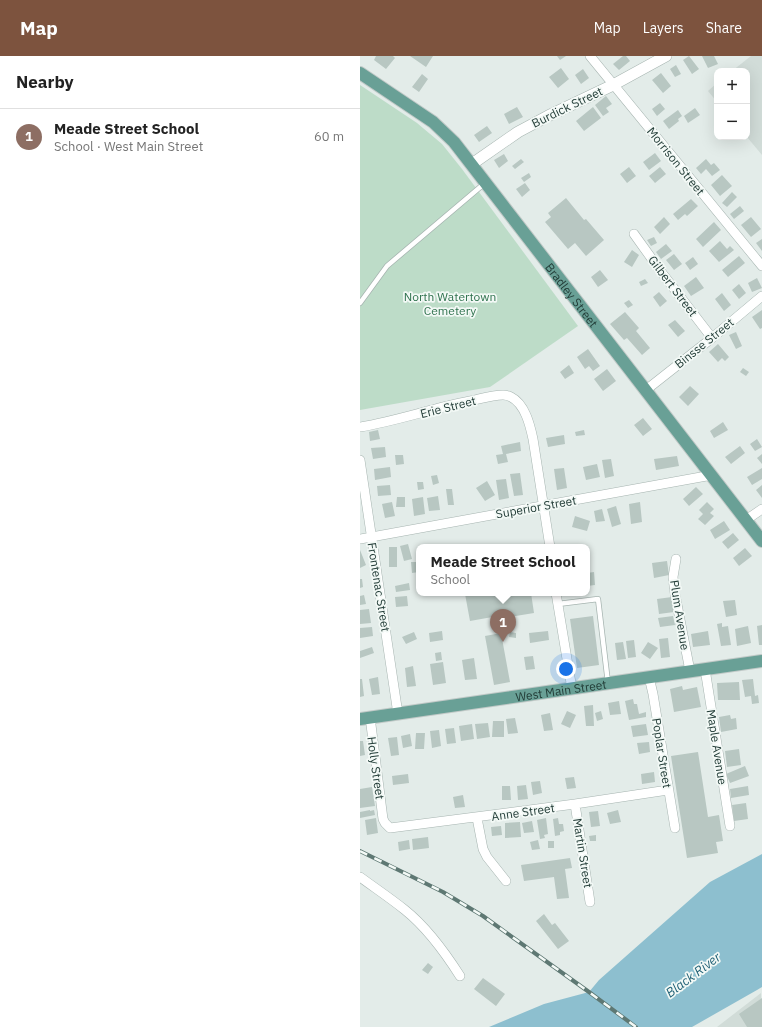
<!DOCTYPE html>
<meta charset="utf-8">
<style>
:root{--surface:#fff;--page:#f6f6f6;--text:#222;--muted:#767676;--line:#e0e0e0;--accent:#7d533e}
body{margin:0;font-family:"IBM Plex Sans",sans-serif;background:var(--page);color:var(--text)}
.controls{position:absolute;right:12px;top:12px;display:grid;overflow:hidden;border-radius:8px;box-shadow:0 4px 16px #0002}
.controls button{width:36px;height:36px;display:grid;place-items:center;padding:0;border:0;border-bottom:1px solid var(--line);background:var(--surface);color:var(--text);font:20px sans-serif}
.you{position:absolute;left:206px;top:613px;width:14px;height:14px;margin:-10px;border:3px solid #fff;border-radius:50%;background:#1a73e8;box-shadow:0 0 0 6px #1a73e833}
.badge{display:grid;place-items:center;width:26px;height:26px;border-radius:50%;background:var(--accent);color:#fff;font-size:13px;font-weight:700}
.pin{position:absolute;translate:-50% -33px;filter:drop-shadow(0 1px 2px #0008)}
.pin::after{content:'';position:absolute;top:21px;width:14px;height:12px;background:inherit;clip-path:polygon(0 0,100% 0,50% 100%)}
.popup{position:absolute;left:56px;top:488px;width:174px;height:52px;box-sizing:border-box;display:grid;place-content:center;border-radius:8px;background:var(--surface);filter:drop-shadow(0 1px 3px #0005);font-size:13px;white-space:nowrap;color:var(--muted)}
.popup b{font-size:15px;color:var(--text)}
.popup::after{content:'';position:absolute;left:50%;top:100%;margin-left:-8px;border:8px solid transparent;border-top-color:var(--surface)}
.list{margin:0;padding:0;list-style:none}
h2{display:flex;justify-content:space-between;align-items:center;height:52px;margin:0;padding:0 16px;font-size:17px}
h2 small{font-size:13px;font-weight:400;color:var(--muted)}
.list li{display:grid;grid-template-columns:26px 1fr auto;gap:12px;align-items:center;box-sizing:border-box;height:56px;padding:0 16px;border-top:1px solid var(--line)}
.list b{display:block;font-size:15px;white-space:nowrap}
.list p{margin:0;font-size:13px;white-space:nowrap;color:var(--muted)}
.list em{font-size:13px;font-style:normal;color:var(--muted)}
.map{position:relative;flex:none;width:402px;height:971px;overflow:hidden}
header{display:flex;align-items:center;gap:24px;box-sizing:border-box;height:56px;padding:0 20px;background:var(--accent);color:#fff}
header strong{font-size:19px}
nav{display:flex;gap:22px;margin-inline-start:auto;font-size:14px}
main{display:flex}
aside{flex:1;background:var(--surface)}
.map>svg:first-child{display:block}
.built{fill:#d1dcd8}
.green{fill:#bddcc8}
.water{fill:#8dbfcf}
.building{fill:#b8c7c2}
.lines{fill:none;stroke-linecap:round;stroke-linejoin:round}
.service-casing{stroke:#a6b4b0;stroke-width:6}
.minor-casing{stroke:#a6b4b0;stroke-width:10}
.tertiary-casing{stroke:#a6b4b0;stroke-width:12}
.primary-casing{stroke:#c1c9c7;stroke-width:14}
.service{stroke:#fff;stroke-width:4.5}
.minor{stroke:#fff;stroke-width:9}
.tertiary{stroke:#fff;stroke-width:11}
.primary{stroke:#69a096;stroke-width:12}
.rail-casing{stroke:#5e7873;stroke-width:4}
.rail{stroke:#f3f9f6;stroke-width:2.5;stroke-dasharray:8;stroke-linecap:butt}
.labels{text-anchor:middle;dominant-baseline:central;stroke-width:3.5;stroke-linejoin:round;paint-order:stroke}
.street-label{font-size:12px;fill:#233d38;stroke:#f3f9f6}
.park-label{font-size:12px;fill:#2f724e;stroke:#f3f9f6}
.water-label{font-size:13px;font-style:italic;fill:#206176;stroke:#f3f9f6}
</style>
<header>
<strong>Map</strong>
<nav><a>Map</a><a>Layers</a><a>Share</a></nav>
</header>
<main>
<aside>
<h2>Nearby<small></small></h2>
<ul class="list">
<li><span class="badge" style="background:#8d6e63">1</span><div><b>Meade Street School</b><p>School · West Main Street</p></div><em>60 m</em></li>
</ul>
</aside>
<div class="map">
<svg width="402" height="971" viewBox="0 0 402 971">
<rect width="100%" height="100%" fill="#e3ece9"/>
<path class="built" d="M391,0H402V99L387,81V15H372Z
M357,27V46L348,35Z
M401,937L402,971H357Z"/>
<path class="green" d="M0,29L57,67L82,88L102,113L218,270L130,331L0,354Z"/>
<path class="water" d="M402,798V931L397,934L332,971H129L184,948L229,936L239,924L350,826Z"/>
<path class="building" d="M16,0H33L35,2L26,13L14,4Z
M50,0H73L66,11Z
M197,0H206L200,4Z
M263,0H266L270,5L259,14L253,8Z
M329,0L339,13L332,18L323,4Z
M342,0H354L358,8L348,12Z
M316,9L321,18L315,21L310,13Z
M201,12L209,23L198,32L189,21Z
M223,13L229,22L221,28L215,19Z
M301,17L311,30L303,37L292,24Z
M62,18L68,23L59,36L52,31Z
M246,40L252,48L246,52L249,56L243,60L235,49Z
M300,47L305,53L297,60L292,53Z
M157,51L163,61L149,68L144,58Z
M233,51L241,62L224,75L216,65Z
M335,52L340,59L328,67L324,60Z
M318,54L322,60L318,63L319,65L309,73L303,65Z
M127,70L132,77L119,86L114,79Z
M295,97L301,105L289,114L283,106Z
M144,98L148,105L139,112L134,104Z
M161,103L164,106L155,113L152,110Z
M346,103L351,109L354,107L360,114L352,120L346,113L341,118L336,112Z
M269,111L276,120L267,127L260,118Z
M300,111L306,118L295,127L289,120Z
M169,117L171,121L164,126L161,122Z
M362,119L372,130L360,140L351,129Z
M165,127L170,134L162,141L156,133Z
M372,136L377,141L367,151L362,147Z
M206,142L224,164L226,163L244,184L226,200L215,187L208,193L185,166L191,161L188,157Z
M331,143L338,150L327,160L325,158L318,164L313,158Z
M380,150L384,155L374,163L370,158Z
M304,161L310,168L300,178L294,171Z
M391,161L401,173L391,181L381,169Z
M354,166L361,174L343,191L336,183Z
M294,181L297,187L291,190L287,184Z
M402,183V195L396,187Z
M360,185L367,193L370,190L374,194L359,206L349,195Z
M306,188L312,195L301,203L296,196Z
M272,194L279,199L272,211L264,206Z
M314,198L322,208L314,214L306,204Z
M379,200L385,207L368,221L362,214Z
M333,201L338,208L330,214L325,207Z
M240,214L248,224L238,231L231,221Z
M336,221L344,232L331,240L324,230Z
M397,222L402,232L392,236L388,227Z
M285,223L288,227L281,230L279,226Z
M379,228L386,237L379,243L372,234Z
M299,236L307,245L300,251L293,241Z
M362,237L371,249L364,255L355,243Z
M269,244L273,249L268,252L264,247Z
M402,254V272L400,273L392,261Z
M265,256L279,272L276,275L290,292L282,299L267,282L264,284L250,268Z
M315,264L325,275L318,281L308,269Z
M376,276L382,290L376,293L369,279Z
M358,288L369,301L365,305L362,302L358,306L349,296Z
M228,293L240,310L233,315L229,310L225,313L217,301Z
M209,309L214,317L205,323L200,316Z
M383,312L389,316L386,320L380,316Z
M247,313L256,325L243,335L234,323Z
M330,330L339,338L328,350L319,341Z
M283,362L292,373L283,380L274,369Z
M363,366L368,374L354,382L350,375Z
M18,374L20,383L10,385L9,376Z
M224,374L225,379L216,380L215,376Z
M204,379L205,388L188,391L186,382Z
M397,383L402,391L395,395L390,388Z
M160,386L161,395L146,398L148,406L138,408L136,399L143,398L141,390Z
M380,390L385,397L371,408L365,401Z
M25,391L26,401L13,403L11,392Z
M402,398V408L397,402Z
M35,399H43L44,408L36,409Z
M317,400L319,410L296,414L294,403Z
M251,403L254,420L245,422L242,404Z
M237,408L240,421L226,424L223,411Z
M30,411L31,421L15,424L14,413Z
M204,412L207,432L197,434L194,413Z
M402,412V423L392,429L387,421Z
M160,417L163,439L154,440L150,418Z
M77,419L79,427L73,429L71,420Z
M146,423L149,442L139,444L136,424Z
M127,425L135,439L125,445L116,432Z
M57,426H63L64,433L58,434Z
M30,429L31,439L18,440L17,430Z
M402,429V442L396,434Z
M336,431L343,438L329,450L323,443Z
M86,433H92L94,449H88Z
M78,440L80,454L69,455L67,442Z
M37,441H45V451H36Z
M63,441L65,458L54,460L52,443Z
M32,446L35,460L25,462L22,448Z
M280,446L282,466L271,468L269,448Z
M347,446L354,453L350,457L354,460L345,469L338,463L343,458L339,454Z
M256,450L261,468L252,471L247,453Z
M242,453L245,465L236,466L234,455Z
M215,460L230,465L227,475L212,471Z
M364,465L370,474L355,483L350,474Z
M373,477L379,484L368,493L362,486Z
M48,488L52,503L44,505L40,490Z
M29,491H37V511H29Z
M385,492L392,500L379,510L373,502Z
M0,494L6,509L0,512Z
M307,505L309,519L294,522L292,507Z
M51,506H58L59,516L52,517Z
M234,516L235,529L227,530V517Z
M0,523H2L3,531L0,532Z
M49,527L50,534L36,536L35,530Z
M111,537H134L135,539L143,537H171L174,557L138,563V560L110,565L105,538Z
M4,539L6,548L0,549V540Z
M47,540L48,550L36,551L35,541Z
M312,541L314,556L299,558L297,543Z
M375,544L377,559L366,561L363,545Z
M9,553L11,567L0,568V554Z
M233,560L239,609L217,612L210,563Z
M313,560L315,569L300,571L298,562Z
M362,567V571L368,570L371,589L361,590L357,568Z
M402,569V589H399L397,570Z
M388,570L391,587L377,590L375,573Z
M12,571L13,580L0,582V572Z
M82,575L83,584L70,586L69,577Z
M188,575L189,584L170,587L169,577Z
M348,575L350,589L333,591L331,578Z
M54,576L57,583L46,588L42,581Z
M150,576L156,577V582L149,581Z
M141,577L150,626L134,629L125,580Z
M308,582L310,601L301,602L299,583Z
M274,584L276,601L268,602L266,585Z
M263,586L266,603L257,604L255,587Z
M288,586L298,592L290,603L281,597Z
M12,591L14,597L0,602V595Z
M81,596L82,604L76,605L75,597Z
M173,600L175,613L166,614L164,601Z
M114,602L117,623L105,624L102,604Z
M83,606L86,627L73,629L70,608Z
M53,610L56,630L47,631L45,612Z
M18,621L20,638L12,639L9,623Z
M0,623H2L4,640L0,641Z
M393,623L395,640L398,639L399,647L392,648L391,640L385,641L382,624Z
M379,626L380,644H358L357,627Z
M322,630L323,634L337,631L341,651L314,656L310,633Z
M273,643L274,648H277L279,658L286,656V661L269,664L265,645Z
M259,645L261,658L250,659L248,647Z
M233,649L234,670H226L224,650Z
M207,655L216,659L210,672L201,668Z
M241,655L243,663L237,665L235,657Z
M190,657L193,674L184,675L181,659Z
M370,659L371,663L376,662L377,673L361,676L359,661Z
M155,662L158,677L148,678L146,663Z
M133,665H144V681H132Z
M128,667L130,681L117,683L115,668Z
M112,668L114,683L101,685L99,670Z
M286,668L288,679L273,681L271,670Z
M94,672L96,687L87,688L85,673Z
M79,674L81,690L72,692L70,675Z
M56,677H65L64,693H55Z
M50,678L52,690L43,692L41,680Z
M37,681L39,699L31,700L28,682Z
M0,685H3L5,699L0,700Z
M289,686L290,696L279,698L277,687Z
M379,693L381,709L367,711L365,695Z
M338,696L348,761L359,759L363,785L356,786L358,797L327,802L311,700Z
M385,710L389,720L370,727L366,718Z
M294,716L295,726L282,728L281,718Z
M48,718L49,727L33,729L32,720Z
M214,721L216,732L207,733L205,722Z
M180,725L182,737L173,739L171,726Z
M166,729L168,743L158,744L157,730Z
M142,730H150L151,744H142Z
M388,730L389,739L371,742L370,733Z
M12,731L15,750L0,752V733Z
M103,739L105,751L95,752L93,741Z
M386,747L388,763L374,765L372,749Z
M10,754V755L14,754L15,759L0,762V756Z
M258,754L261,766L250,768L247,757Z
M238,755L240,770L231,771L229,756Z
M16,762L18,777L7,779L5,764Z
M186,762L188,778L184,779L185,782L180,783L177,764Z
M198,762L199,768H203L204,775L200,776V779L195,780L193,763Z
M172,765L174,776L164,777L162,767Z
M160,766L161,781L145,782V767Z
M141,770L142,779L132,780L131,771Z
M236,779V785H230L229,780Z
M68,781L69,792L53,794L52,783Z
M49,784L50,793L39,795L38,786Z
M178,784L180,793L172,794L170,786Z
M188,785H194V792H188Z
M210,802L212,812L205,813L209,842L197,843L194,821L164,825L161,809Z
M184,858L192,869L195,867L209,885L198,893L176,865Z
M68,907L73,911L68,918L62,914Z
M123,922L145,938L136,950L114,933Z
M402,942V971H387L379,958Z"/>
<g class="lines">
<g class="service-casing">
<path id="service" d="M0,247L27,210L125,127
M198,548L238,543L248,627"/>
</g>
<g class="minor-casing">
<path id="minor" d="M230,0L402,210
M274,178L302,217L352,282
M286,334L352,282L402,240
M0,371C37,365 73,352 110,345C120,343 132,339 143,339C146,339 149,340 151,341C165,348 170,369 173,383L190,491
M0,404L38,658
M386,464L402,453
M0,483L352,419
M316,503L313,521L315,538L330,615
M196,537L212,633
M345,613L370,770
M289,621L293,638L315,772
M10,661L23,763L25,767L30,772L215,748L308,734
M215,748L230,846
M117,762L123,793L127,801L146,825
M0,821C15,832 30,842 45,854C65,870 86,898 100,920"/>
</g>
<g class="tertiary-casing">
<path id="tertiary" d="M112,108L158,76L188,60L253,29L306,0"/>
</g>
<g class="primary-casing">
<g id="primary">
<path id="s1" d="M0,17L73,66L94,86L402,485"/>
<path id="s2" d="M0,663L402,605"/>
</g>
</g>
<use href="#service" class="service"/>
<use href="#minor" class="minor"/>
<use href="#tertiary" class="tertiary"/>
<use href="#primary" class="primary"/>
<g class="rail-casing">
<path id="rail" d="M0,795L83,836L123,860L229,936L276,971"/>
</g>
<use href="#rail" class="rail"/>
</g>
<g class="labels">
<g class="street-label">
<text transform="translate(207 51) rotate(-26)">Burdick Street</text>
<text transform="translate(316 105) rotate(51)">Morrison Street</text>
<text transform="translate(313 230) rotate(53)">Gilbert Street</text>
<text stroke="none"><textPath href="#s1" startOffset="310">Bradley Street</textPath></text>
<text transform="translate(344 287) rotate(-39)">Binsse Street</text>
<text transform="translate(88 351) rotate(-14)">Erie Street</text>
<text transform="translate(176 451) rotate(-10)">Superior Street</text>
<text transform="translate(19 531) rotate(81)">Frontenac Street</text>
<text transform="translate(320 559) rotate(81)">Plum Avenue</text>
<text stroke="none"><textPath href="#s2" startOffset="203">West Main Street</textPath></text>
<text transform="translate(357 691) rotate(81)">Maple Avenue</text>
<text transform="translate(302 697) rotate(81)">Poplar Street</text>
<text transform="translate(16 712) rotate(82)">Holly Street</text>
<text transform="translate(163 756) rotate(-8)">Anne Street</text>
<text transform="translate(223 797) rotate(81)">Martin Street</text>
</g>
<g class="park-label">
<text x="90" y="240">North Watertown<tspan x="90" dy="14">Cemetery</tspan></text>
</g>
<g class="water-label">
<text transform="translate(333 919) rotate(-37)">Black River</text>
</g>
</g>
</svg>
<div class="controls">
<button>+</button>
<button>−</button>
</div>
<div class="you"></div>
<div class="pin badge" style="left:143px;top:586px;background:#8d6e63">1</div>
<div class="popup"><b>Meade Street School</b>School</div>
</div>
</main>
